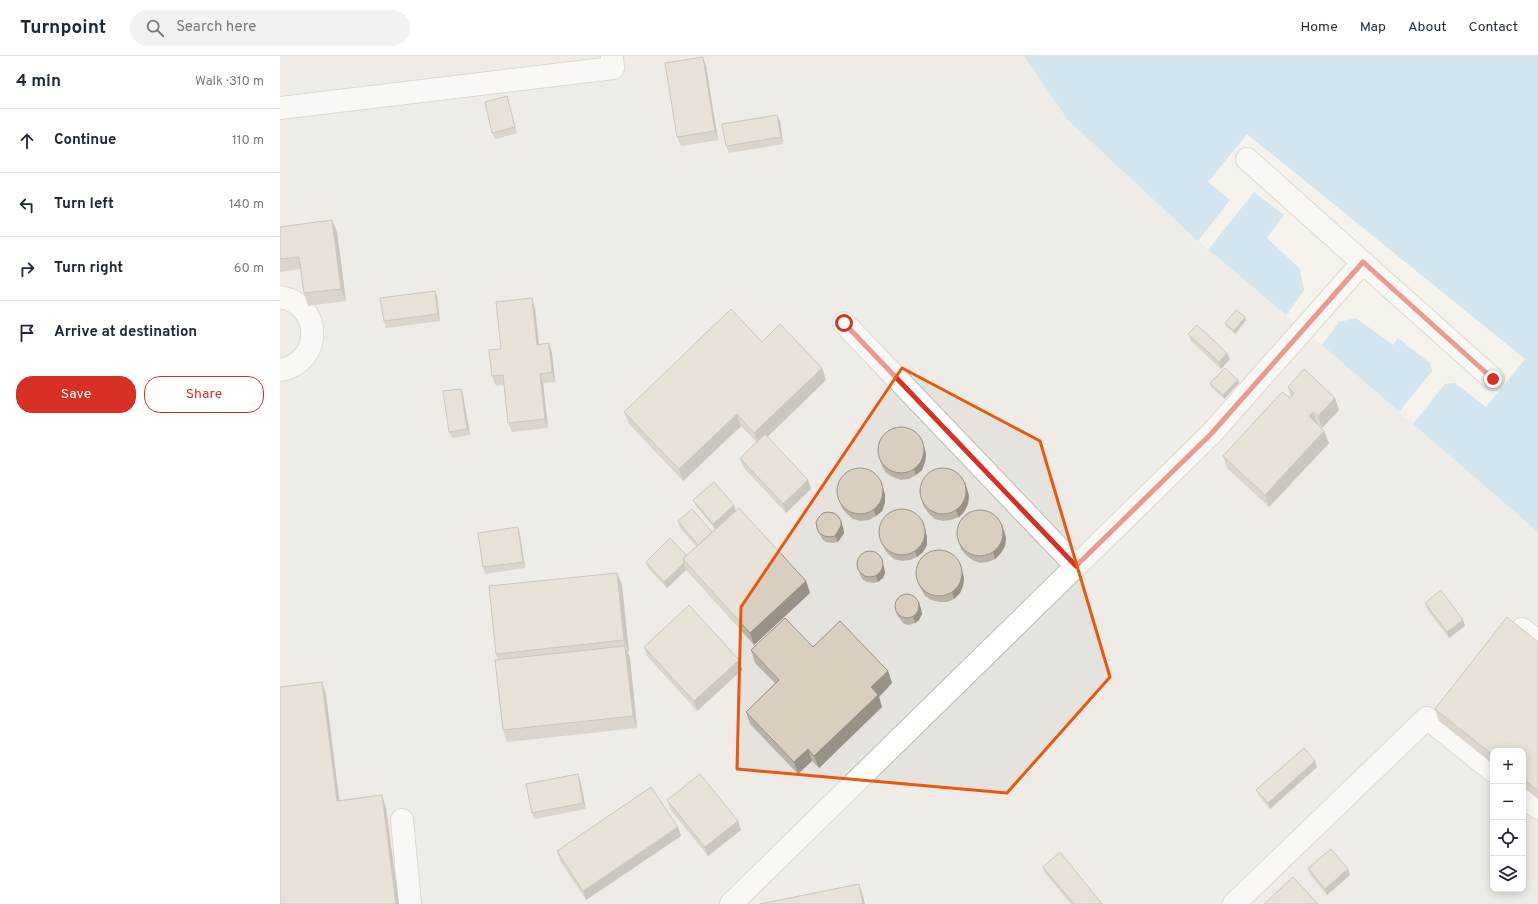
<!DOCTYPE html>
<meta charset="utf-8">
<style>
:root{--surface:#fff;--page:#f2f2f3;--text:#1f2937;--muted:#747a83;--line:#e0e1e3;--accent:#d93025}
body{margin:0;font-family:Overpass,sans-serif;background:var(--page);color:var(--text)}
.controls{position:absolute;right:12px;bottom:12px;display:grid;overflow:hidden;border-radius:8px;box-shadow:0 2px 10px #0003}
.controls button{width:36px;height:36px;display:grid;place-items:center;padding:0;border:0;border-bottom:1px solid var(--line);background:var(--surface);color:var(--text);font:20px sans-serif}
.stop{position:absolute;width:12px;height:12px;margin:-9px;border:3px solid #d93025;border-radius:50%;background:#fff}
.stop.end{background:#d93025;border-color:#fff;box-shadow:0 1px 4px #0008}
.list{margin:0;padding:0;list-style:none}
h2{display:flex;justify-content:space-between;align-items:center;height:52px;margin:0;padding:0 16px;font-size:17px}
h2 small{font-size:13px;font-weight:400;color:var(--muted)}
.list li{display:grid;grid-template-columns:26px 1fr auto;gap:12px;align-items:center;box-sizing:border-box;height:64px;padding:0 16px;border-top:1px solid var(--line)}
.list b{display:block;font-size:15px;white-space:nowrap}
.list em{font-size:13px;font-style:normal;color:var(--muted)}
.actions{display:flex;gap:8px;padding:12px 16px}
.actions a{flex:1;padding:9px 0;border:1px solid var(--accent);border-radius:16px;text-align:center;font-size:14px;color:var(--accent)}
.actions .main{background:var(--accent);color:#fff}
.icon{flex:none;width:22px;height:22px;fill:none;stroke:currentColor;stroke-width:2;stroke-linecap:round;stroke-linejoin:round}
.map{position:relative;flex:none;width:1258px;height:848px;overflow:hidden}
header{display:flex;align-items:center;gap:24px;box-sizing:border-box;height:56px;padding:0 20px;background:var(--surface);border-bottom:1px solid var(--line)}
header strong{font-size:19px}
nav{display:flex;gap:22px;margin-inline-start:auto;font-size:14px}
.search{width:280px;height:36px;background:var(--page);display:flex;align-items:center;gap:10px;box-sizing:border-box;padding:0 14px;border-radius:22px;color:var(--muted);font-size:15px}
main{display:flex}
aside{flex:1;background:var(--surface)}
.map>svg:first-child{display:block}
.industrial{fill:#e6e2dd;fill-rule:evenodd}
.water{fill:#a9d4f2}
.pier{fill:#f6f3ec}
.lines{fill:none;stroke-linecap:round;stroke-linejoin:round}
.minor-casing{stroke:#c2bbae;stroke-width:24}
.minor{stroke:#fff;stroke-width:22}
.wall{fill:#bab2a6}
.shaded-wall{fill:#979187}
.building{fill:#d8cfc1;stroke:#979187}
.route{stroke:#d93025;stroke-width:5}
.marked{fill:none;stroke:#e8590c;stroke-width:3;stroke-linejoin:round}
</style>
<header>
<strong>Turnpoint</strong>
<div class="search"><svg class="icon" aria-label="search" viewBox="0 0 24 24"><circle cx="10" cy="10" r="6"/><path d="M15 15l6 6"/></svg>Search here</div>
<nav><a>Home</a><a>Map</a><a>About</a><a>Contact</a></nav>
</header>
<main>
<aside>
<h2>4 min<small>Walk · 310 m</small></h2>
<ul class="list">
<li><svg class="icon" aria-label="ahead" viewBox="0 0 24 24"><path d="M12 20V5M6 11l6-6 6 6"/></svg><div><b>Continue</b></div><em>110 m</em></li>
<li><svg class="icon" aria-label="left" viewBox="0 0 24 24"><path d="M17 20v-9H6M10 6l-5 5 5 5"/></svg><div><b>Turn left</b></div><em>140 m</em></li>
<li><svg class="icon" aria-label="right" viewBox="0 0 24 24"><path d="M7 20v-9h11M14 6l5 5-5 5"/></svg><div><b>Turn right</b></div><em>60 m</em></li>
<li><svg class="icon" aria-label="arrive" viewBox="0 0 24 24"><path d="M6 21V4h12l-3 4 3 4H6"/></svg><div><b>Arrive at destination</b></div></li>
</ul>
<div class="actions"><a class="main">Save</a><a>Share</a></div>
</aside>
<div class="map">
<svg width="1258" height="848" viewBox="0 0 1258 848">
<rect width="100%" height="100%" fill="#f6f3ec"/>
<path class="industrial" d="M0,0H744L788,64L918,185L1042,289L1258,476V848H0ZM1213,695H1243V833H1213Z"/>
<path class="water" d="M744,0H1258V476L1042,289L918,185L788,64Z"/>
<path class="pier" d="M967,78L1245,303L1206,351L1175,327L1165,328L1133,368L1119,356L1152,315L1150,307L1118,282L1113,289L1076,262L1059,266L1042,289L1006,260L1024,234L1020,213L987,182L1004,159L974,136L928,194L918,185L950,144L928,126Z"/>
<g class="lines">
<g class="minor-casing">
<path id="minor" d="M0,52L333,12L332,0
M967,103L1213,323
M0,241C43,248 43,307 0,314
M564,267L796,510
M1242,573L1258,585
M1243,740L1258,752
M122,764L130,848
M451,848L931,378L1083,206
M954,848L1147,662L1213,715"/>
</g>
<use href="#minor" class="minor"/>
</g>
<path class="wall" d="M426,10L438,84L401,90L397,81Z
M227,40L229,47L237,77L215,83L212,77Z
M500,65L503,88L449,97L446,90Z
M0,171L57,176L66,245L28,250L24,237L21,213L0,216Z
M155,235L157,241L160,265L106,272L104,265Z
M255,252L259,288L269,287L272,297L275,326L263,327L268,372L232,376L228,367L224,329L216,330L212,320L221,293Z
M966,264L955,278L946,270L945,267Z
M908,278L947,297L950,303L941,313L911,285Z
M482,286L542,312L546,324L487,381L531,433L506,457L463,411L460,402L476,386L461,370L403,425L349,368L344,356Z
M930,327H959L944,343L931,331Z
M1008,331L1055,342L1059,354L1042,372L1037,368L1044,375L1049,387L989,451L947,412L943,400L1010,342L1011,341Z
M181,333L183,339L190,379L172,382L169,376Z
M644,390L646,398L645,406L642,414L636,419L629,423L621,424L613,421L606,417L602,410L600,404Z
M601,425L605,439V447L602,455L596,460L589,464L581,465L573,463L567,458L562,452L560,445Z
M685,426L689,440L688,448L684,456L679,461L671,464L663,465L655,463L649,458L644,451L642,445Z
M413,444L456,454L526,525L530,537L474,589L407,515L406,514L387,532L368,512L366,506L406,500L416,490L400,472L398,465L432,476L435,473L416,450Z
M561,465L563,471L564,477L558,486L552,487L546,486L542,483L537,472Z
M645,473L647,481V489L643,496L637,501L630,504L622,505L614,503L608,498L604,492L601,485Z
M724,474L726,482L725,490L721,497L715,503L708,506L700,507L692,504L686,499L681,493L679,486Z
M240,478L245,512L205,518L203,511Z
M680,508L684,522L683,530L680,537L674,543L667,546H659L651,544L645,540L641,533L638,527Z
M577,511H604L605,517L603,522L598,526L593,527L587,526L582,523Z
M337,517L342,529L349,596H347L350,602L357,672L227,686L223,674L218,604L216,598Z
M639,546L641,553L642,558L639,564L635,567L629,569L624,568L617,559L615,553Z
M1145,547L1183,564L1185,570L1169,582L1147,553Z
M1258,586V743L1243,731V695H1213V708L1159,665L1155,653Z
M364,591L459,604L462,614L417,655L367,600Z
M533,591L608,615L612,627L599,641L602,651L539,712L532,705L518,718L470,668L466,656L495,627L475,607L471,594Z
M1037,711L990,753L979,740L976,734Z
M300,724L306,753L254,763L252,757Z
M387,744L458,765L461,774L428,800L390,753Z
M398,771L401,780L306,844L280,805L277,795Z
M763,811L822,848H791L765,817Z
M1028,812L1068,813L1070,819L1047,839L1030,819Z"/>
<path class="shaded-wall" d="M423,1L426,10L438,84L435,75Z
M497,59L500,65L503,88L501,81Z
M52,164L57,176L66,245L61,233Z
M155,235L157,241L160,265L158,258Z
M252,242L255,252L260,298L257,289Z
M965,261L966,264L955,278L954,275Z
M269,287L272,297L275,326L272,316Z
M947,297L950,303L941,313L939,306Z
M542,312L546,324L479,389L474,377Z
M260,318L263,327L268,372L265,363Z
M958,324L959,327L944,343L943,339Z
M181,333L183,339L190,379L187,373Z
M1055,342L1059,354L1042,372L1038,360Z
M1033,356L1037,368L1033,373L1029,360Z
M457,358L461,370L403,425L399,413Z
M1044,375L1049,387L989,451L985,439Z
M642,384L646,398L645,406L642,414L636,419L634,413Z
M528,424L531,433L506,457L503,448Z
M601,425L605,439V447L602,455L596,460L594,454Z
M685,426L689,440L688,448L684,456L679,461L676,455Z
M454,449L456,456L436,474L433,468Z
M561,465L563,471L564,477L558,486L555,480Z
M643,466L647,481V489L643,496L637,501L635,495Z
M722,468L726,482L725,490L721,497L715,503L713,496Z
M238,471L240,478L245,512L243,506Z
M602,505L604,511L605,517L603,522L598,526L596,520Z
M404,507L406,514L387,532L384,526Z
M680,508L684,522L683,530L680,537L674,543L672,536Z
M337,517L342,529L349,596L344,584Z
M526,525L530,537L474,589L470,577Z
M639,546L641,553L642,558L639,564L635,567L633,561Z
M1183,564L1185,570L1169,582L1167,576Z
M345,590L350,602L357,672L353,660Z
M459,604L462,614L417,655L414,645Z
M608,615L612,627L599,641L602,651L539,712L534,700L591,631Z
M42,626L46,638L61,757L57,745Z
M528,693L532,705L518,718L514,706Z
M1035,705L1037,711L990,753L988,747Z
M298,718L300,724L306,753L303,747Z
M102,739L106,752L119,848H116Z
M458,765L461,774L428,800L425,791Z
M398,771L401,780L306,844L303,835Z
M1068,813L1070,819L1047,839L1045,833Z
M579,828L582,837L585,848H583Z"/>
<path class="building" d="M423,1L435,75L397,81L385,7Z
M227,40L235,71L212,77L205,46Z
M497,59L501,81L446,90L442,68Z
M52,164L61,233L24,237L19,201L0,203V171Z
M155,235L158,258L104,265L100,242Z
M252,242L257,289L269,287L272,316L260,318L265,363L228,367L223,319L212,320L209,294L221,293L216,246Z
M451,253L482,286L500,268L542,312L474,377L457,358L399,413L344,356Z
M956,254L965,261L954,275L945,267Z
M917,269L947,297L939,306L908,278Z
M945,312L958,324L943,339L930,327Z
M1024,313L1055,342L1038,360L1033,356L1029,360L1044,375L985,439L943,400L1002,336L1010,342L1014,337L1008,331Z
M181,333L187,373L169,376L163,335Z
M598 394a23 23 0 1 1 46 0a23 23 0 1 1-46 0Z
M485,378L528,424L503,448L460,402Z
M640 435a23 23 0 1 1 46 0a23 23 0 1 1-46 0Z
M557 435a23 23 0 1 1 46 0a23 23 0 1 1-46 0Z
M434,426L454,449L433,468L413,444Z
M459,452L526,525L470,577L403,503Z
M412,453L432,476L418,489L398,465Z
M599 476a23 23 0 1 1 46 0a23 23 0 1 1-46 0Z
M677 477a23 23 0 1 1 46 0a23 23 0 1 1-46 0Z
M548,456L554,457L558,460L561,465V470L555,480L550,481L544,480L539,477L537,472L536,466L539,461L543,457Z
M238,471L243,506L203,511L198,477Z
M390,482L406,499L403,503L404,507L384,526L366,506Z
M636 517a23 23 0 1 1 46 0a23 23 0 1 1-46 0Z
M577 508a13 13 0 1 1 26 0a13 13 0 1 1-26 0Z
M337,517L344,584L216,598L209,530Z
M1161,534L1183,564L1167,576L1145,547Z
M615 550a12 12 0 1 1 24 0a12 12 0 1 1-24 0Z
M409,549L459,604L414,645L364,591Z
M1227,561L1258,586V735L1243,723V695H1213V699L1155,653Z
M505,562L533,591L560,565L608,615L591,631L598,639L534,700L528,693L514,706L466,656L499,624L471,594Z
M345,590L353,660L223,674L215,604Z
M42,626L57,745L102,739L116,848H0V631Z
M1024,692L1035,705L988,747L976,734Z
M298,718L303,747L252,757L246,728Z
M420,718L458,765L425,791L387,744Z
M371,731L398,771L303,835L277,795Z
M1051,793L1068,813L1045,833L1028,812Z
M780,796L822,848H794L763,811Z
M1013,821L1038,848H984Z
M579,828L583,848H480Z"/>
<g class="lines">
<path class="route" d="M564,267L796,510L931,378L1083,206L1213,323"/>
</g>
<path d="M0 0H1258V848H0ZM622,312L760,385L830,621L727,737L457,713L461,551Z" fill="#f6f3ec" fill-opacity=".55" fill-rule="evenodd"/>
<path class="marked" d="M622,312L760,385L830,621L727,737L457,713L461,551Z"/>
</svg>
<div class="controls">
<button>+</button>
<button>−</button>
<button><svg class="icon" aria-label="locate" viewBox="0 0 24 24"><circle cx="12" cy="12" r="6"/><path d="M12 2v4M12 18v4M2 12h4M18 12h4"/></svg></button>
<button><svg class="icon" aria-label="layers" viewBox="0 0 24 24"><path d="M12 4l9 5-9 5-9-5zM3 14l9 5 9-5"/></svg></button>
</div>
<div class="stop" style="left:564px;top:267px"></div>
<div class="stop end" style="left:1213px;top:323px"></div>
</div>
</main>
